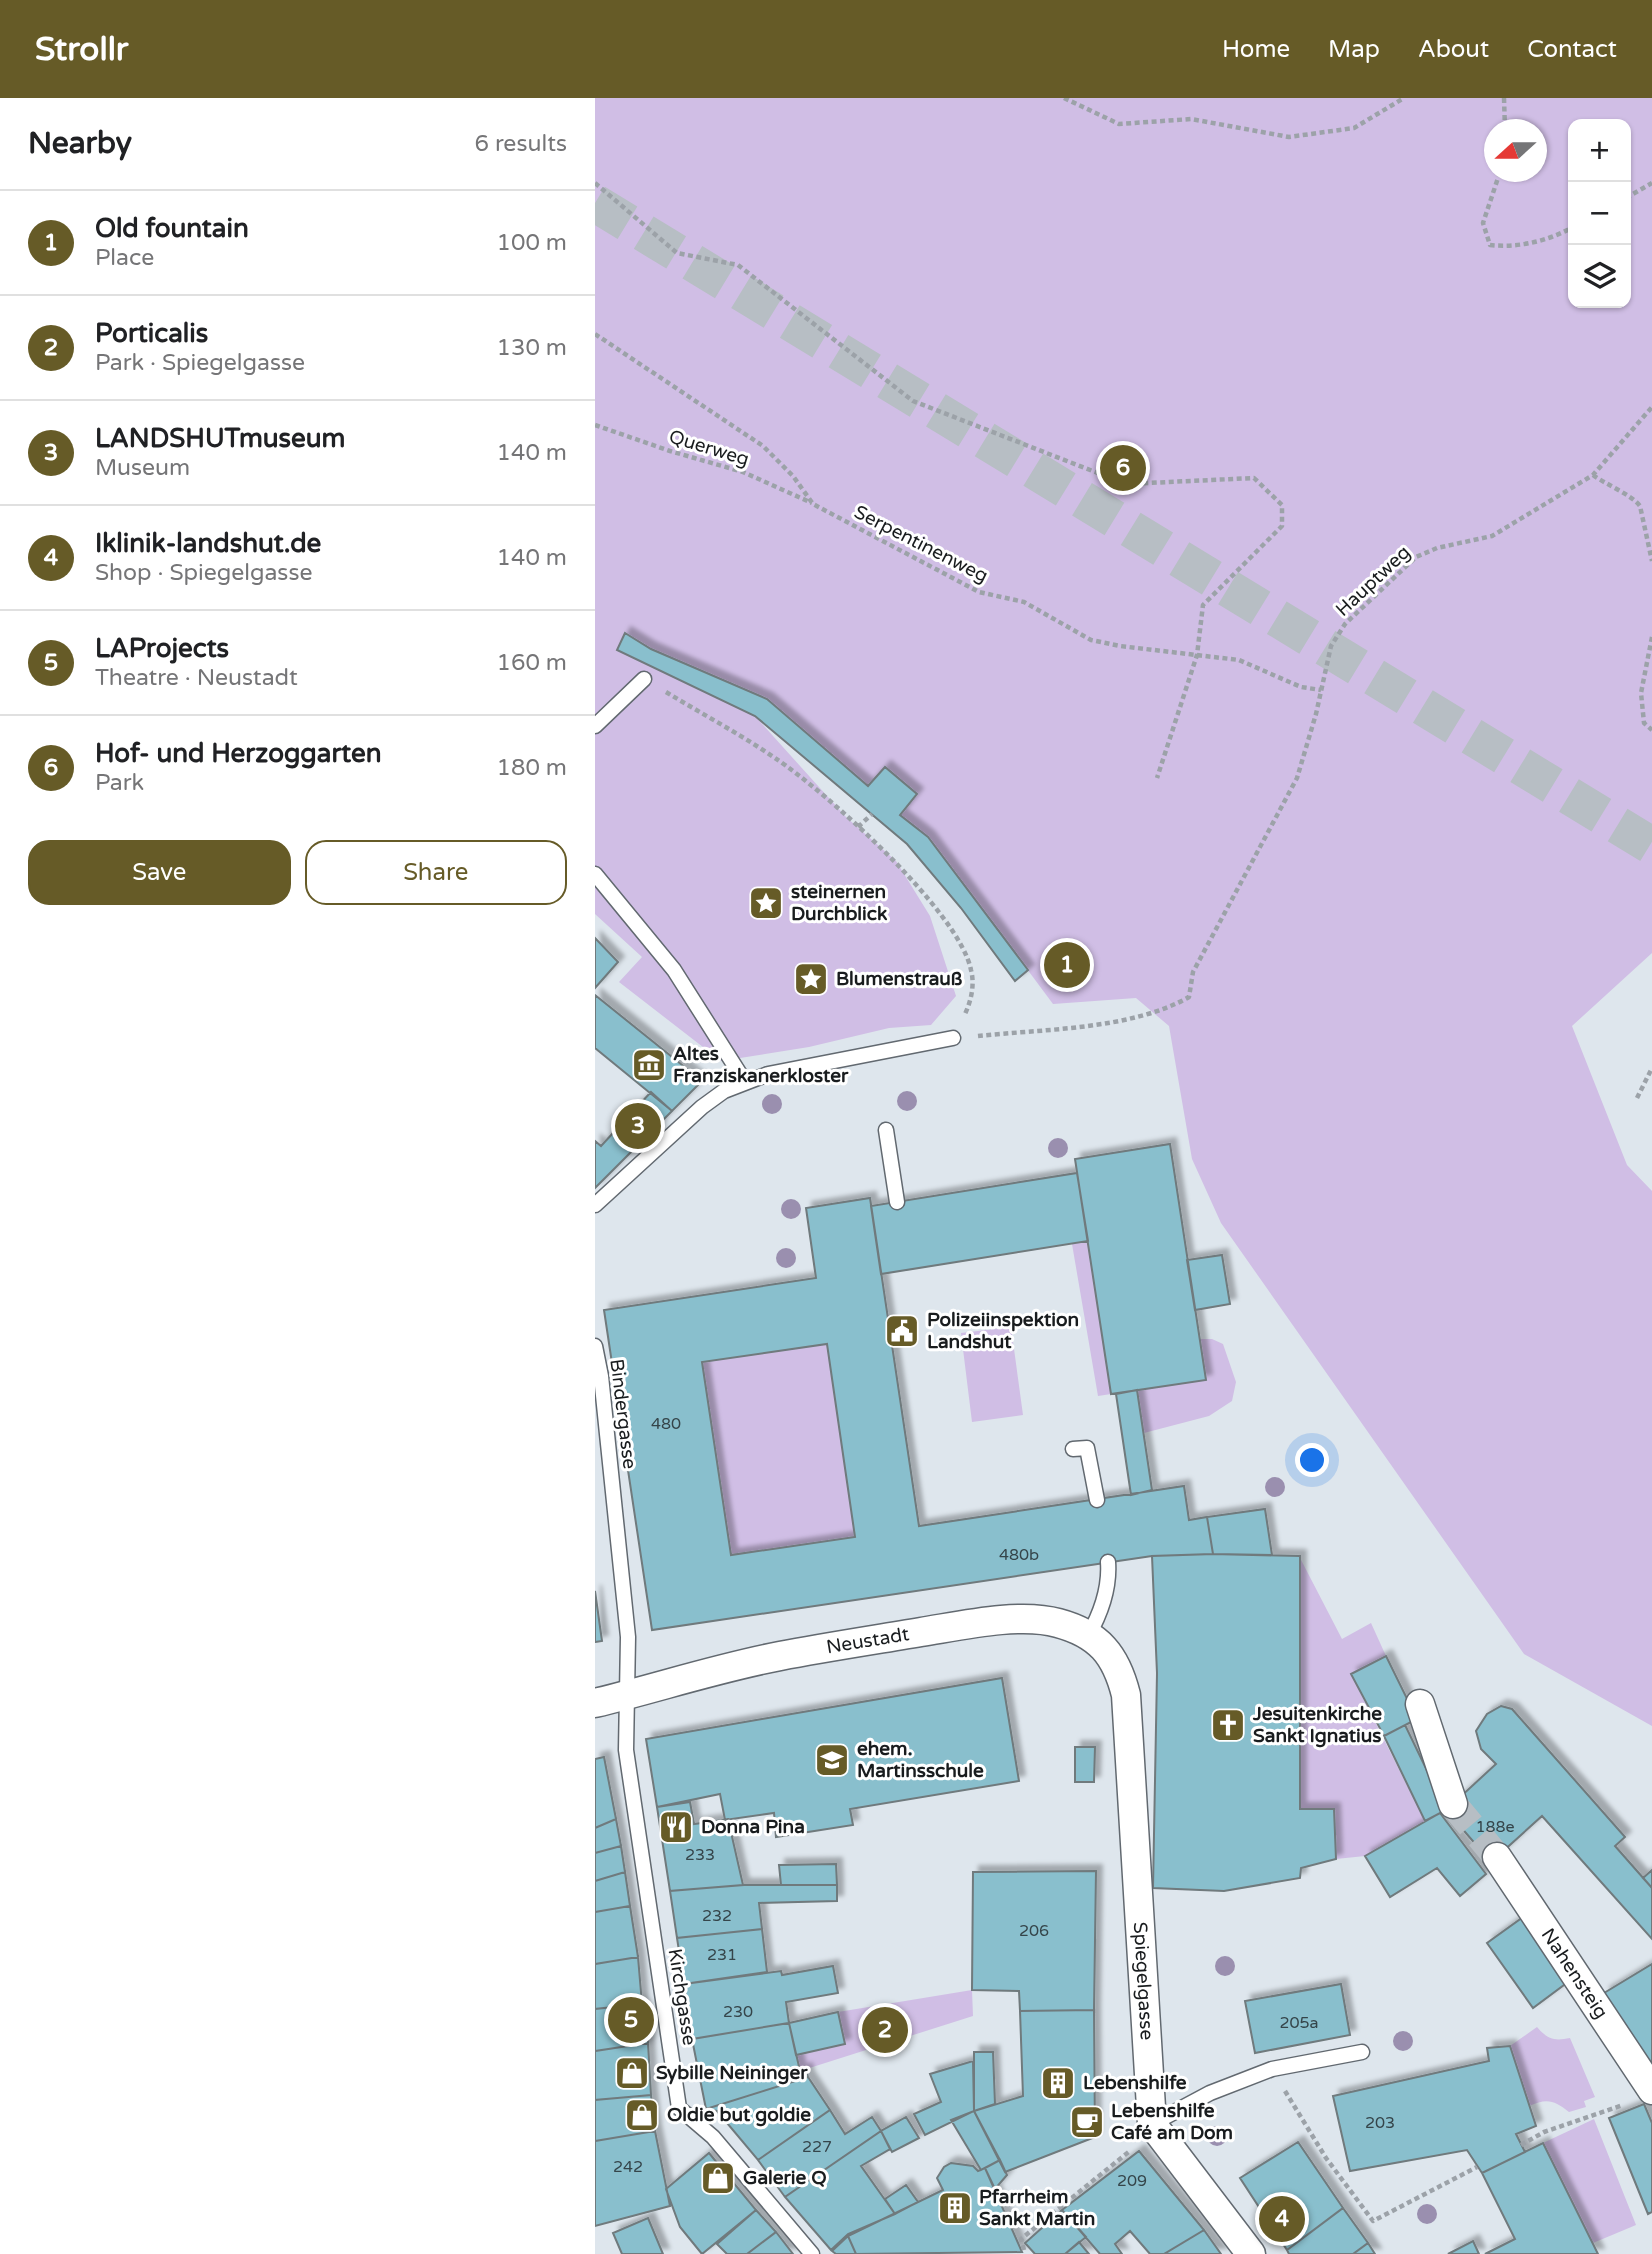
<!DOCTYPE html>
<meta charset="utf-8">
<style>
:root{--surface:#fff;--page:#f2f2f2;--text:#202124;--muted:#757577;--line:#e0e0e0;--accent:#665b27}
body{margin:0;font-family:"Varela Round",sans-serif;background:var(--page);color:var(--text)}
.controls{position:absolute;right:21px;top:21px;display:grid;overflow:hidden;border-radius:14px;box-shadow:0 2px 5px #0004}
.controls button{width:63px;height:63px;display:grid;place-items:center;padding:0;border:0;border-bottom:2px solid var(--line);background:var(--surface);color:var(--text);font:35px sans-serif}
.compass{position:absolute;left:889px;top:21px;width:63px;height:63px;border-radius:50%;background:var(--surface);box-shadow:0 2px 5px #0004;rotate:249deg}
.you{position:absolute;left:718px;top:1363px;width:24px;height:24px;margin:-18px;border:5px solid #fff;border-radius:50%;background:#1a73e8;box-shadow:0 0 0 10px #1a73e833}
.badge{display:grid;place-items:center;width:46px;height:46px;border-radius:50%;background:var(--accent);color:#fff;font-size:23px;font-weight:700}
.pin{position:absolute;translate:-50% -50%;border:4px solid #fff;box-shadow:0 2px 7px #0006}
.list{margin:0;padding:0;list-style:none}
h2{display:flex;justify-content:space-between;align-items:center;height:91px;margin:0;padding:0 28px;font-size:30px}
h2 small{font-size:23px;font-weight:400;color:var(--muted)}
.list li{display:grid;grid-template-columns:46px 1fr auto;gap:21px;align-items:center;box-sizing:border-box;height:105px;padding:0 28px;border-top:2px solid var(--line)}
.list b{display:block;font-size:26px;white-space:nowrap}
.list p{margin:0;font-size:23px;white-space:nowrap;color:var(--muted)}
.list em{font-size:23px;font-style:normal;color:var(--muted)}
.actions{display:flex;gap:14px;padding:21px 28px}
.actions a{flex:1;padding:16px 0;border:2px solid var(--accent);border-radius:21px;text-align:center;font-size:24px;color:var(--accent)}
.actions .main{background:var(--accent);color:#fff}
.icon{flex:none;width:38px;height:38px;fill:none;stroke:currentColor;stroke-width:2;stroke-linecap:round;stroke-linejoin:round}
.map{position:relative;flex:none;width:1057px;height:2156px;overflow:hidden}
header{display:flex;align-items:center;gap:42px;box-sizing:border-box;height:98px;padding:0 35px;background:var(--accent);color:#fff}
header strong{font-size:33px}
nav{display:flex;gap:38px;margin-inline-start:auto;font-size:24px}
main{display:flex}
aside{flex:1;background:var(--surface)}
.map>svg:first-child{display:block}
.green{fill:#d0bee5;fill-rule:evenodd}
.building{fill:#89bfcd;stroke:#6f7a7d;stroke-width:2;fill-rule:evenodd;filter:url(#shadow)}
.lines{fill:none;stroke-linecap:round;stroke-linejoin:round}
.minor-tunnel{stroke:#b7bec4;stroke-width:28;stroke-dasharray:28 14;stroke-linecap:butt}
.secondary-tunnel{stroke:#b7bec4;stroke-width:38;stroke-dasharray:38 19;stroke-linecap:butt}
.service-casing{stroke:#626970;stroke-width:17}
.minor-casing{stroke:#626970;stroke-width:31}
.path{stroke:#9ca2a8;stroke-width:4.5;stroke-dasharray:5 3.5;stroke-linecap:butt}
.service{stroke:#fff;stroke-width:14}
.minor{stroke:#fff;stroke-width:28}
.tree{fill:#9a8faf}
.labels{text-anchor:middle;dominant-baseline:central;stroke-width:6;stroke-linejoin:round;paint-order:stroke}
.number-label{font-size:16px;fill:#35454a}
.street-label{font-size:19px;fill:#191c1e;stroke:#fff}
.poi-label{font-size:19px;font-weight:bold;fill:#191c1e;stroke:#fff;text-anchor:start}
</style>
<header>
<strong>Strollr</strong>
<nav><a>Home</a><a>Map</a><a>About</a><a>Contact</a></nav>
</header>
<main>
<aside>
<h2>Nearby<small>6 results</small></h2>
<ul class="list">
<li><span class="badge">1</span><div><b>Old fountain</b><p>Place</p></div><em>100 m</em></li>
<li><span class="badge">2</span><div><b>Porticalis</b><p>Park · Spiegelgasse</p></div><em>130 m</em></li>
<li><span class="badge">3</span><div><b>LANDSHUTmuseum</b><p>Museum</p></div><em>140 m</em></li>
<li><span class="badge">4</span><div><b>Iklinik-landshut.de</b><p>Shop · Spiegelgasse</p></div><em>140 m</em></li>
<li><span class="badge">5</span><div><b>LAProjects</b><p>Theatre · Neustadt</p></div><em>160 m</em></li>
<li><span class="badge">6</span><div><b>Hof- und Herzoggarten</b><p>Park</p></div><em>180 m</em></li>
</ul>
<div class="actions"><a class="main">Save</a><a>Share</a></div>
</aside>
<div class="map">
<svg width="1057" height="2156" viewBox="0 0 1057 2156">
<defs>
<filter id="shadow"><feDropShadow dx="6" dy="-6" stdDeviation="2" flood-color="#0004"/></filter>
</defs>
<rect width="100%" height="100%" fill="#dee6ed"/>
<path class="green" d="M0,0H1057V855L977,928L1032,1067L1057,1093V1628L929,1556L626,1125L597,1061L574,928L541,900L458,906L334,739L305,717L322,696L290,669L273,688L172,601L56,551L31,535L23,552L160,618L251,719L301,763L335,818L361,898L336,927L294,930L214,949L126,963L24,884L47,859L0,816ZM978,26H1031V205H978ZM900,32H942V74H900Z
M493,1143L516,1296L503,1298L477,1146Z
M416,1229L428,1317L377,1324L366,1235Z
M604,1241H617L628,1246L641,1284L637,1303L614,1318L549,1335L542,1292L610,1282Z
M232,1246L260,1439L136,1457L107,1264Z
M704,1458L747,1541L776,1525L791,1558L756,1576L830,1723L770,1758L741,1761L739,1712L705,1711Z
M377,1892L378,1918L205,1973L201,1957L250,1946L243,1914Z
M942,1929C953,1942 960,1943 975,1940L1000,1999L989,2003L991,2009L974,2014C959,2002 952,2000 934,2008L915,1948Z
M999,2021L1041,2127L998,2145L948,2045Z"/>
<path class="building" d="M30,535L56,551L172,601L273,688L290,669L322,696L305,717L333,739L433,872L420,883L366,810L312,746L160,618L22,552Z
M0,840L23,864L0,890Z
M0,897L107,983L77,1013L0,950Z
M56,994L77,1013L0,1090V1043L6,1048Z
M575,1046L611,1282L516,1296L480,1061Z
M482,1075L493,1143L286,1176L276,1108Z
M275,1100L324,1428L589,1388L594,1422L612,1419L618,1456L557,1458L57,1532L9,1212L221,1180L211,1110ZM232,1246L260,1439L136,1457L107,1264Z
M627,1157L635,1206L600,1212L592,1162Z
M542,1292L557,1392L536,1397L521,1296Z
M670,1411L677,1457L618,1456L612,1419Z
M617,1456L705,1458V1711H739L741,1761L706,1770L705,1780L629,1793L558,1790L562,1575L557,1458Z
M0,1493L7,1543L0,1544Z
M791,1558L822,1621L789,1638L756,1576Z
M407,1580L424,1683L255,1711L258,1727L181,1739L179,1715L130,1722L125,1696L62,1709L51,1641Z
M906,1608L917,1611L1030,1739L1020,1748L1057,1790V1841L947,1718L896,1764L851,1712L901,1666L886,1651L881,1633L892,1616Z
M810,1627L851,1712L830,1723L789,1638Z
M480,1649H500L499,1684H480Z
M9,1659L21,1721L0,1730V1661Z
M95,1704L99,1726L133,1721L148,1787L75,1793L62,1709Z
M845,1715L891,1776L865,1798L842,1770L795,1799L770,1758Z
M21,1721L26,1748L0,1755V1730Z
M26,1748L30,1774L0,1783V1755Z
M241,1766L242,1787H186L184,1767Z
M1057,1772V1790L1048,1780Z
M501,1773L499,1912L425,1913L424,1893L377,1892L378,1774Z
M30,1774L35,1808L0,1814V1783Z
M148,1787H242V1803L164,1805L167,1831L82,1840L75,1793Z
M35,1808L43,1859L0,1866V1814Z
M931,1817L977,1881L938,1910L892,1845Z
M167,1831L172,1874L89,1886L82,1840Z
M43,1859L47,1906L0,1911V1866Z
M1057,1866V1976L1009,1895Z
M238,1868L243,1895L191,1904L194,1925L97,1941L89,1886L186,1873L187,1877Z
M746,1886L755,1937L660,1955L650,1903Z
M47,1906L53,1945L0,1953V1911Z
M499,1912L500,2039L410,2074L379,2013L428,1998L425,1913Z
M243,1914L250,1946L201,1957L194,1925Z
M194,1925L205,1973L211,1971L213,1979L111,2011L97,1941Z
M53,1945L56,1997L0,2002V1953Z
M915,1948L941,2028L921,2036L930,2054L887,2075L872,2052L755,2073L738,1998L894,1963L892,1950Z
M379,1954H398L400,2006L379,2013Z
M378,1963L379,2013L330,2037L319,2016L346,2004L335,1976Z
M213,1979L235,2012L163,2062L122,2013L111,2011Z
M56,1997L60,2033L0,2043V2002Z
M1049,2006L1057,2025V2114L1053,2116L1014,2020Z
M235,2012L250,2036L277,2019L286,2033L190,2099L163,2062Z
M379,2013L405,2062L386,2072L356,2022Z
M311,2019L324,2040L297,2054L286,2033Z
M60,2033L75,2108L0,2128V2043Z
M286,2033L295,2051L266,2068L300,2116L253,2136L236,2152L190,2099Z
M703,2044L748,2110L692,2152L645,2080Z
M948,2045L1003,2156H890L920,2141L887,2075Z
M544,2053L609,2132L569,2156H555L535,2133L520,2146L527,2156H505L467,2112Z
M114,2055L161,2112L107,2156L85,2129L71,2091Z
M405,2062L412,2077L400,2091L390,2070Z
M356,2065L378,2068L383,2073L390,2070L427,2154L261,2156L253,2138L348,2092L342,2080L349,2069Z
M311,2087L323,2104L300,2116L290,2101Z
M748,2110L773,2145L758,2156H694L692,2152Z
M161,2112L181,2134L152,2156H132L122,2146Z
M467,2112L491,2139L470,2156H440L430,2145Z
M53,2120L68,2156H27L18,2135Z
M609,2132L626,2156H569Z
M181,2134L198,2156H152Z
M253,2138L261,2156H241L237,2153Z
M878,2143L884,2156H853Z
M484,2144L494,2156H470Z
M773,2145L780,2156H758Z"/>
<g class="lines">
<path class="minor-tunnel" d="M858,1706L902,1759"/>
<path class="secondary-tunnel" d="M0,105L1057,748"/>
<g class="service-casing">
<path id="service" d="M0,628L49,581
M0,776L79,872L150,984
M291,1032L302,1104
M0,1107L107,1009L129,993L173,976L358,940
M0,1248L6,1278L33,1539L31,1652L84,2010L118,2039L217,2156
M478,1351L492,1350L502,1402
M493,1538C506,1515 515,1491 513,1464
M557,2026L615,1995L677,1971L767,1954"/>
</g>
<g class="minor-casing">
<g id="minor">
<path id="s1" d="M0,1605C62,1590 122,1570 185,1558C232,1549 279,1542 326,1534C364,1528 425,1514 463,1525C504,1536 521,1557 531,1597L557,2026L656,2156"/>
<path d="M825,1606L858,1706"/>
<path id="s2" d="M902,1759L1057,1992"/>
</g>
</g>
<path class="path" d="M469,0L524,26L596,21L694,39L759,30L809,0
M909,0L910,32
M905,74L888,125L895,147C924,150 953,143 978,129
M0,85L82,155L143,167L318,303L531,386L659,380L687,407V428L608,507L602,557L562,680
M1031,100L1057,85
M0,236L168,348L198,378L218,406L384,494L429,504L496,542L525,548L644,562L706,589L726,592
M0,327L75,353L148,374L217,405
M998,377C1010,386 1037,397 1045,408L1057,463
M1057,539L1046,595L1049,625L1057,632
M71,594C107,616 145,636 180,660C231,694 364,813 376,872C380,887 376,904 369,918
M263,729L277,716
M383,938C448,931 536,932 594,899L598,874L702,680L721,616L736,548L750,526L821,459L842,450L897,438L998,377L1057,309
M1042,1000L1057,970
M690,1993L731,2060L778,2123L882,2069
M926,2047L949,2034L1028,2007
M429,2152L426,2141L536,2052"/>
<use href="#service" class="service"/>
<use href="#minor" class="minor"/>
</g>
<g class="tree">
<circle cx="312" cy="1003" r="10"/>
<circle cx="177" cy="1006" r="10"/>
<circle cx="463" cy="1050" r="10"/>
<circle cx="196" cy="1111" r="10"/>
<circle cx="191" cy="1160" r="10"/>
<circle cx="680" cy="1389" r="10"/>
<circle cx="630" cy="1868" r="10"/>
<circle cx="808" cy="1943" r="10"/>
<circle cx="622" cy="2038" r="10"/>
<circle cx="832" cy="2116" r="10"/>
</g>
<defs>
<g id="sight-square" transform="scale(1.75)"><rect x="-9" y="-9" width="18" height="18" rx="4" fill="#665b27" stroke="#fff"/><path d="M0-6L1.8-2.2L6-1.7L2.9 1.2L3.7 5.4L0 3.3L-3.7 5.4L-2.9 1.2L-6-1.7L-1.8-2.2Z" fill="#fff"/></g>
<g id="museum-square" transform="scale(1.75)"><rect x="-9" y="-9" width="18" height="18" rx="4" fill="#665b27" stroke="#fff"/><path d="M0-6L6-3V-2H-6V-3ZM-5-1h2V3h-2ZM-1-1h2V3h-2ZM3-1h2V3H3ZM-6 4H6V6H-6Z" fill="#fff"/></g>
<g id="civic-square" transform="scale(1.75)"><rect x="-9" y="-9" width="18" height="18" rx="4" fill="#665b27" stroke="#fff"/><path d="M-.6-6.5H3V-4.5H.6V-3L4-1V1h2V6H-6V1h2V-1L-.6-3ZM-1.2 2.5V6h2.4V2.5Z" fill="#fff"/></g>
<g id="church-square" transform="scale(1.75)"><rect x="-9" y="-9" width="18" height="18" rx="4" fill="#665b27" stroke="#fff"/><path d="M-1.2-6h2.4v3.5h3.3v2.4h-3.3V6h-2.4V-.1h-3.3v-2.4h3.3Z" fill="#fff"/></g>
<g id="school-square" transform="scale(1.75)"><rect x="-9" y="-9" width="18" height="18" rx="4" fill="#665b27" stroke="#fff"/><path d="M0-5L7-2L0 1L-7-2ZM-4 1L0 2.5L4 1V4Q0 6-4 4Z" fill="#fff"/></g>
<g id="restaurant-square" transform="scale(1.75)"><rect x="-9" y="-9" width="18" height="18" rx="4" fill="#665b27" stroke="#fff"/><path d="M-5-6h1v4h1v-4h1v4h1v-4h1v5L-1.5 .5V6h-2V.5L-5-1ZM5-6V6H3V1.5H1.5Q1.5-4 5-6Z" fill="#fff"/></g>
<g id="shop-square" transform="scale(1.75)"><rect x="-9" y="-9" width="18" height="18" rx="4" fill="#665b27" stroke="#fff"/><path d="M-5-2.5h2.3a2.7 3.5 0 0 1 5.4 0H5L5.5 6h-11ZM-1.5-2.5h3a1.5 2.3 0 0 0-3 0Z" fill="#fff"/></g>
<g id="building-square" transform="scale(1.75)"><rect x="-9" y="-9" width="18" height="18" rx="4" fill="#665b27" stroke="#fff"/><path d="M-4-6H4V6H1V3H-1V6H-4ZM-2.5-4.3h1.7v1.8h-1.7ZM.8-4.3h1.7v1.8H.8ZM-2.5-1h1.7V.8h-1.7ZM.8-1h1.7V.8H.8Z" fill="#fff"/></g>
<g id="cafe-square" transform="scale(1.75)"><rect x="-9" y="-9" width="18" height="18" rx="4" fill="#665b27" stroke="#fff"/><path d="M-5.5-4.5H6V0H3Q3 3.5 0 3.5H-2.5Q-5.5 3.5-5.5 0ZM3-3.2v2h1.7v-2ZM-6 4.5H4V6H-6Z" fill="#fff"/></g>
</defs>
<g fill-rule="evenodd">
<use href="#sight-square" x="171" y="805"/>
<use href="#sight-square" x="216" y="881"/>
<use href="#museum-square" x="54" y="967"/>
<use href="#civic-square" x="307" y="1233"/>
<use href="#church-square" x="633" y="1627"/>
<use href="#school-square" x="237" y="1662"/>
<use href="#restaurant-square" x="81" y="1729"/>
<use href="#shop-square" x="37" y="1975"/>
<use href="#building-square" x="463" y="1985"/>
<use href="#shop-square" x="47" y="2017"/>
<use href="#cafe-square" x="492" y="2024"/>
<use href="#shop-square" x="123" y="2080"/>
<use href="#building-square" x="360" y="2110"/>
</g>
<g class="labels">
<g class="number-label">
<text x="71" y="1326">480</text>
<text x="424" y="1457">480b</text>
<text x="900" y="1729">188e</text>
<text x="105" y="1757">233</text>
<text x="122" y="1818">232</text>
<text x="439" y="1833">206</text>
<text x="127" y="1857">231</text>
<text x="143" y="1914">230</text>
<text x="704" y="1925">205a</text>
<text x="785" y="2025">203</text>
<text x="222" y="2049">227</text>
<text x="33" y="2069">242</text>
<text x="537" y="2083">209</text>
</g>
<g class="street-label">
<text transform="translate(114 350) rotate(17)">Querweg</text>
<text transform="translate(326 446) rotate(27)">Serpentinenweg</text>
<text transform="translate(778 483) rotate(-43)">Hauptweg</text>
<text transform="translate(28 1316) rotate(83)">Bindergasse</text>
<text stroke="none"><textPath href="#s1" startOffset="280">Neustadt</textPath></text>
<text stroke="none"><textPath href="#s2" startOffset="140">Nahensteig</textPath></text>
<text stroke="none"><textPath href="#s1" startOffset="864">Spiegelgasse</textPath></text>
<text transform="translate(87 1899) rotate(81)">Kirchgasse</text>
</g>
<g class="poi-label">
<text x="196" y="794">steinernen<tspan x="196" dy="22">Durchblick</tspan></text>
<text x="241" y="881">Blumenstrauß</text>
<text x="78" y="956">Altes<tspan x="78" dy="22">Franziskanerkloster</tspan></text>
<text x="332" y="1222">Polizeiinspektion<tspan x="332" dy="22">Landshut</tspan></text>
<text x="658" y="1616">Jesuitenkirche<tspan x="658" dy="22">Sankt Ignatius</tspan></text>
<text x="262" y="1651">ehem.<tspan x="262" dy="22">Martinsschule</tspan></text>
<text x="106" y="1729">Donna Pina</text>
<text x="61" y="1975">Sybille Neininger</text>
<text x="488" y="1985">Lebenshilfe</text>
<text x="516" y="2013">Lebenshilfe<tspan x="516" dy="22">Café am Dom</tspan></text>
<text x="72" y="2017">Oldie but goldie</text>
<text x="148" y="2080">Galerie Q</text>
<text x="384" y="2099">Pfarrheim<tspan x="384" dy="22">Sankt Martin</tspan></text>
</g>
</g>
</svg>
<div class="controls">
<button>+</button>
<button>−</button>
<button><svg class="icon" aria-label="layers" viewBox="0 0 24 24"><path d="M12 4l9 5-9 5-9-5zM3 14l9 5 9-5"/></svg></button>
</div>
<svg class="compass" viewBox="-18 -18 36 36"><path d="M0-13l5 13h-10z" fill="#e53935"/><path d="M0 13l5-13h-10z" fill="#757577"/></svg>
<div class="you"></div>
<div class="pin badge" style="left:472px;top:867px">1</div>
<div class="pin badge" style="left:290px;top:1932px">2</div>
<div class="pin badge" style="left:43px;top:1028px">3</div>
<div class="pin badge" style="left:687px;top:2121px">4</div>
<div class="pin badge" style="left:36px;top:1922px">5</div>
<div class="pin badge" style="left:528px;top:370px">6</div>
</div>
</main>
